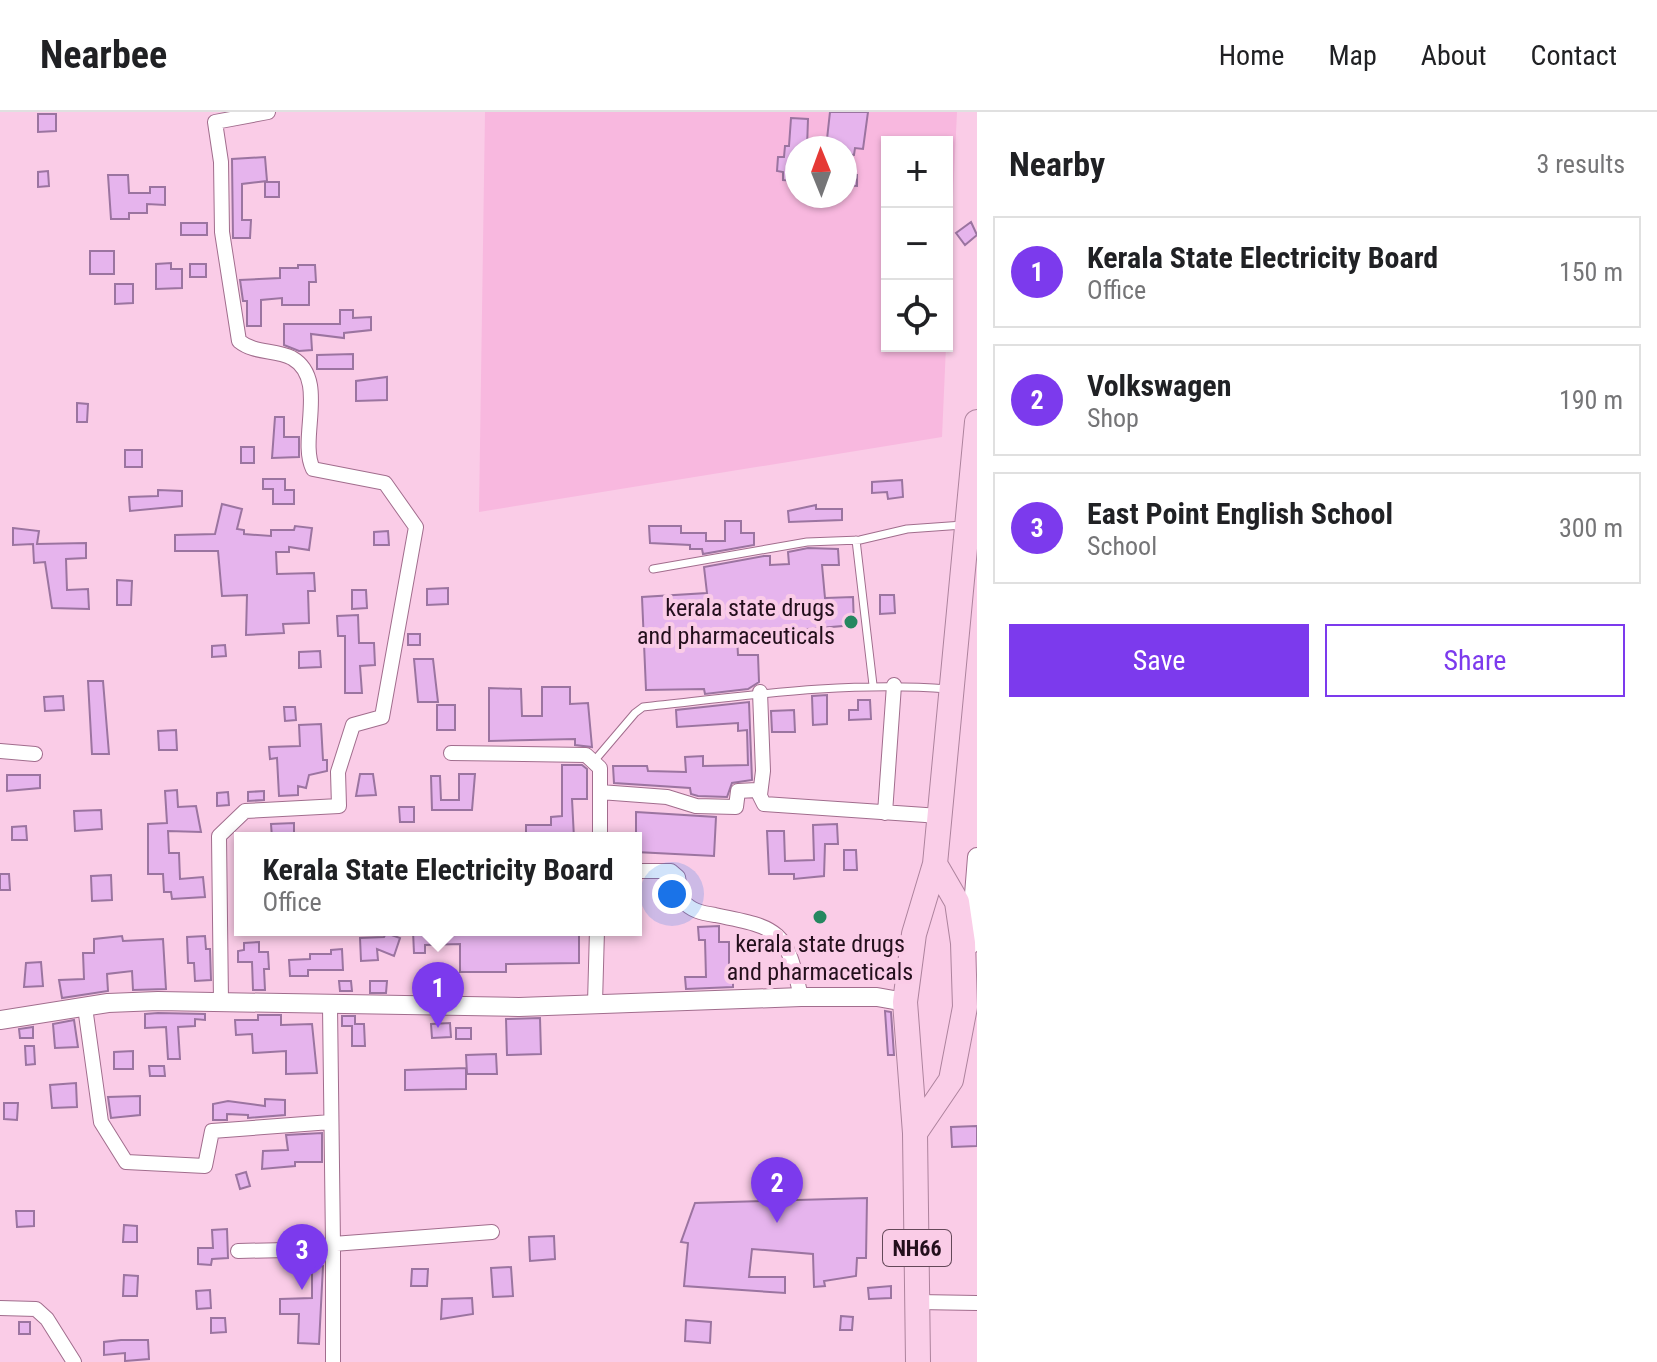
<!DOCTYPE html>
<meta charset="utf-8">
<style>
:root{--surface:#fff;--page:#f2f2f2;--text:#202124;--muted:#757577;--line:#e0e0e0;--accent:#7c3aed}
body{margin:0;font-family:"Roboto Condensed",sans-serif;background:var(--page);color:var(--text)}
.controls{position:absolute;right:24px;top:24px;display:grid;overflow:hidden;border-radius:0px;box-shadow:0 2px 6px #0004}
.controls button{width:72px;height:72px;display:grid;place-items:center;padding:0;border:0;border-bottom:2px solid var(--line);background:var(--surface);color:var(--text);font:40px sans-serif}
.compass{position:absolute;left:785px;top:24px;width:72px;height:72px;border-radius:50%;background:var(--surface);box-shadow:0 2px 6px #0004;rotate:359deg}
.you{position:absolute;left:672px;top:782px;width:28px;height:28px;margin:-20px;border:6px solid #fff;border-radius:50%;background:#1a73e8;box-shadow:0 0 0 12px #1a73e833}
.badge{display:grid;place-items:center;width:52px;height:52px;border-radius:50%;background:var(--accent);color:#fff;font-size:26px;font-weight:700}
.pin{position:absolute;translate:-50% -66px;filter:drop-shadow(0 2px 4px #0008)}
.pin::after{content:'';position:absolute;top:42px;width:28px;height:24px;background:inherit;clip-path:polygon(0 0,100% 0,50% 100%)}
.popup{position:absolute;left:234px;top:720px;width:408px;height:104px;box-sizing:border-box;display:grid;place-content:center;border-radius:0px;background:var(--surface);filter:drop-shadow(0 2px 6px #0005);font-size:26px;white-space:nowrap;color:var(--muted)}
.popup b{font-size:30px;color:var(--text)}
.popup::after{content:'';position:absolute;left:50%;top:100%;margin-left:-16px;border:16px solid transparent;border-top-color:var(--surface)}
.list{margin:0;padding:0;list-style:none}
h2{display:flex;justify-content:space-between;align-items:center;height:104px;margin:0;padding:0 32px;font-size:34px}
h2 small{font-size:26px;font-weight:400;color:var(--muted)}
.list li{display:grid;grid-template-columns:52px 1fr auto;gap:24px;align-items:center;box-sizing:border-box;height:112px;margin:0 16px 16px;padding:0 16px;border:2px solid var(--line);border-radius:0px}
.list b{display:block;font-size:30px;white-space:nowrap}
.list p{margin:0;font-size:26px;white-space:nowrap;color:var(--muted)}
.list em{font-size:26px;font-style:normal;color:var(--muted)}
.actions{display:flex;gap:16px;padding:24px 32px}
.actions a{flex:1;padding:18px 0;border:2px solid var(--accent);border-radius:0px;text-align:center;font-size:28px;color:var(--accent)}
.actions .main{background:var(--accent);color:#fff}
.icon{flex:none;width:44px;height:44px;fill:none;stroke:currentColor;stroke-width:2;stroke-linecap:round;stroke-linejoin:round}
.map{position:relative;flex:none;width:977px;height:1250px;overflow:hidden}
header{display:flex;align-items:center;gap:48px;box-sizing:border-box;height:112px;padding:0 40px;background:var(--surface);border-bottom:2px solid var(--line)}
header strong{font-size:38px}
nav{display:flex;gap:44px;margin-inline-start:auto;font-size:28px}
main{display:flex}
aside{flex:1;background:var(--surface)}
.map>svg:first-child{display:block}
.built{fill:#f8b8df;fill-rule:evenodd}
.building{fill:#e6b4ed;stroke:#9b74a0;stroke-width:2}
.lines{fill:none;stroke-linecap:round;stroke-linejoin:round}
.service-casing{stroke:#a16d8d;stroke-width:9}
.minor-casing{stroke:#a16d8d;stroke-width:16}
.tertiary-casing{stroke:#a16d8d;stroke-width:20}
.trunk-casing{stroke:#ad839d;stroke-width:26}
.service{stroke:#fff;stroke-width:7}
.minor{stroke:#fff;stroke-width:14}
.tertiary{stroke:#fff;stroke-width:18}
.trunk{stroke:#facee8;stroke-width:24}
.poi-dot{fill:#258760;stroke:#facce7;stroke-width:3}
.labels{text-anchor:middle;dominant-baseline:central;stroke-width:8;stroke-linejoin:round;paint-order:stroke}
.shield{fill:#facce7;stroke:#644859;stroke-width:2}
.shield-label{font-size:22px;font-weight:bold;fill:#230f1c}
.poi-label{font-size:24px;fill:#230f1c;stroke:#facce7;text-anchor:end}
</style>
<header>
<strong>Nearbee</strong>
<nav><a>Home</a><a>Map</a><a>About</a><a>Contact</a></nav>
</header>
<main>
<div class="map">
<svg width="977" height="1250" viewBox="0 0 977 1250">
<rect width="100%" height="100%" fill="#facce7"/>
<path class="built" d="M485,0H957L947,214V30H887V234H946L942,325L479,400ZM797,36H845V84H797Z"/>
<path class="building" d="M830,0H868L863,37L855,36L854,43L845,42V36H826Z
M38,2H56V19L38,20Z
M791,6L808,7L807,36H797V69L783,68V60L777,59L778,45H784L785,34H789Z
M265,45L267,69L242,72V108H251L250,126H233L232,47Z
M48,59L49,74L38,75V60Z
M108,63H128L129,81H150V75H165V93L147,92V101H129V107H111Z
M845,63H857V74L845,73Z
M265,70H279V85H265Z
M971,110L977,123L965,133L956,121Z
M181,111H207V123H181Z
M90,139H114V162H90Z
M171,151V157H182V176L156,177V152Z
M190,152H206V165H190Z
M298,153H315L316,170H309V193H282V186L261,188V214H247V189H243L240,168L280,166V156H298Z
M115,172H133V191L115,192Z
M340,198H353V206L371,205V218L344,221V226L311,222L312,238L299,239L284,233V212H340Z
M353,242V257H317V243Z
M387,265V288L356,289V269Z
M77,291L88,292L87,310H77Z
M275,305H284V325H299V345L272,346Z
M241,335H254V351H241Z
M125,338H142V355H125Z
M263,367H285V378H294V392H273V377H263Z
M902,368L903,385L888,387L887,380L872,381V370Z
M158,378L182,379V394L130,399L129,385L158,384Z
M222,392L242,397L237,417L244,418V422L271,424V418H294L295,414L312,416L309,438L289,435V440H276L277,462L314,461L315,479H308L309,511L283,512L284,521L246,523L247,483L222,484L218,439H175V423L215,422Z
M816,393V397H842V408L789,410L788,399Z
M725,409H741V421H754V433L703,442L702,437H690V433L650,431L649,414H681V421H706V429H725Z
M13,416L39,419L37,432L86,431V446L66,447L67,478L88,477L89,497L52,496L45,450L34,451L33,432L13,433Z
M388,419L389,433H374V420Z
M808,436L838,437L839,453H822L825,486L853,485L854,513L774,520V528L760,529V523L737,525L738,543H758L759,570L748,577L705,582L704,577L646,578L642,485L707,481L704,455L764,444H770V453L789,452L788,440Z
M117,468L132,469L131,493H117Z
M448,476V492L427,493V477Z
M352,478H366L367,496L352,497Z
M880,483H894L895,501L880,502Z
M358,503L359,531H374L375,553L360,554L362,581H345V524H338L337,504Z
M408,522H420V533H408Z
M225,533L226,544L212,545V534Z
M320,539L321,555L299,556V540Z
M414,547H433L438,590H418Z
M88,569H103L109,642H92Z
M542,575H570V592L588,591L592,635L575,633V627L489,629V576L521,577L522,604H542Z
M827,583V612L813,613L812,584Z
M63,584L64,598L45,599L44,585Z
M858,588H870L871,607L849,608V598H858Z
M749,590L752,668L732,671L727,685L698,684L691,682L690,676L614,671L613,654H647L648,659L686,660L685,645L703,644V654L748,653L747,618L738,619V611L677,615L676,598Z
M437,593H455V618H437Z
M284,595H295L296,608L285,609Z
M794,598L795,620H772L771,599Z
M321,612L323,648H327V659L309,663L306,676L298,674V683L279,684L277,646L270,647L269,635L300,634L299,613Z
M176,618L177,638H159L158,619Z
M562,653H582L587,657V687H572L574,726H526V713H551V705L562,704Z
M360,662H373L376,683L356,684Z
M459,662H475L472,698H432L431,664H440L441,688H459Z
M7,663H40V676L7,679Z
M177,678L178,695L196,694L201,720L168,719L169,741H179L180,767L203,765L205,785L172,787L171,780H164L163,762H148V712L167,711L165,679Z
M264,679V688L248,689V680Z
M228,680L229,693L217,694V681Z
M399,695H414V710H400Z
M101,698L102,717L75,719L74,699Z
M636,700L716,705L714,744L636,740Z
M294,711V725L272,726L271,712Z
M837,712L838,732H825L824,764L794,767V762H769L767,719H784L785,749L814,748L813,713Z
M26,714L27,728H12V715Z
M844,738H856L857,758H844Z
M0,762H9L10,778H0Z
M111,763L112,788L92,789L91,764Z
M719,814V830H729V856L751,855V867L733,868V875L686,877L685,865H706L705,828H699L698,815Z
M579,818V851L506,852V860H460V832L425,833V841H414L413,819Z
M386,821L400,826L394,844L377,837L378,848L361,849L360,826L384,825Z
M122,824L123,829L163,827L166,877L133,878L132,859L107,862L108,879L62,886L59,868L84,867L83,841H94V827Z
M205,824L206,837H210L211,868L195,869L194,851H188L187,825Z
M259,830V840H268L269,857H264L265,878H253L252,850H238V839L244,838V831Z
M342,837L343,858H308V864H290L289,848L310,847V842H331V838Z
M41,850L43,874L24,875L26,851Z
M339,869H351L352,879H340Z
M370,869H387L386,881H370Z
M885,899L891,900L894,943H888Z
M145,902L158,901L205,902V908L195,907V914L178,915L180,947H168L166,915L145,916Z
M258,903H281V913L312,912L317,961L286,962V939L253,941L252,922L236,923L235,908H258Z
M342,904H355V912H364L365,934H352V914H342Z
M540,906L541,942L507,943L506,907Z
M74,908L78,935L55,936L53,912Z
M450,911L451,925L432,926L431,912Z
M33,915V926H20L19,917Z
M456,916H471V927H456Z
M25,934H34L35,952L26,953Z
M133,939V957H114V940Z
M496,942L497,962H467L466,943Z
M149,954H164L165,964H150Z
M466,956V977L405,978V958Z
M76,971L77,995L52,996L50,973Z
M140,984V1003L111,1006L108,985Z
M265,987L285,988V1003L248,1006V1003L227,1002V1008H213V992L228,989L265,994Z
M4,991H18L17,1008L4,1007Z
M977,1014V1034L952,1035L951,1015Z
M322,1021V1050H295V1054L262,1057L263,1039L288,1038L286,1023Z
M246,1060L250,1074L240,1077L236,1063Z
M867,1086L866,1146H857L856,1164L824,1169L825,1174L814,1175L813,1142L752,1137L749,1165H785V1181L684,1174L688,1131L681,1130L695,1091Z
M16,1099H34V1114L17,1115Z
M124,1113L137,1114V1130H123Z
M227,1117L228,1146L212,1147L211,1153L198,1152V1136H213L212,1118Z
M554,1124L555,1147L530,1149L529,1125Z
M323,1154L319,1232L298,1231L299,1202H280V1187L312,1186V1155Z
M511,1155L513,1184L493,1185L491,1156Z
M412,1157H428L427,1174H411Z
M124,1163L138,1164L137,1184H123Z
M891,1174V1186L869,1187L868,1176Z
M210,1178L211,1196L197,1197L196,1179Z
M472,1186L473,1202L441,1207L442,1187Z
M841,1204L853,1205L852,1218H840Z
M211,1206H225L226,1220L211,1221Z
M686,1208L711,1210L710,1231L685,1229Z
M19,1210H30V1222H19Z
M121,1228H148L149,1247L125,1249V1241L104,1243V1230Z"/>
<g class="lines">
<g class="service-casing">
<path id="service" d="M856,428L873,573
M653,457L807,430L860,428L907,417L963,413
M595,648L635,601L643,595C746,584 845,569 948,577"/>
</g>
<g class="minor-casing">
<path id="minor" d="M0,639L35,642
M451,641L586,643L600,656V726
M600,680L667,685L696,694L736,695L738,679L757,678L764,692L940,704
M760,683L763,659L760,580
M885,701L894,573
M636,759H671L678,765L682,788C691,799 702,801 715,803C781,816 786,818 801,885
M221,890L219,724L245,699L339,694L338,660L353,613L382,605L416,415L385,371L313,357C298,327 329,267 292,246C275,237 255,242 239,229L222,120L221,50L215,10L268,0
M595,891L597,818
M330,894L333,1132
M85,895L101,1010L126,1050L205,1054L212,1019L331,1010
M238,1139L333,1137V1132L492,1120
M918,1190L977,1191
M0,1196L36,1197L47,1207L74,1250
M333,1250V1137"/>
</g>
<g class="tertiary-casing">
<path id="tertiary" d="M970,833L977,745
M0,908L108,891L158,889L519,895L801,885H877L905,890"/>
</g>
<g class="trunk-casing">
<path id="trunk" d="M915,1021L951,968L965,895L963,831L957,790L935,752
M918,1250L915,1021L905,890L914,822L935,752L977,310"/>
</g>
<use href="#service" class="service"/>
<use href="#minor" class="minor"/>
<use href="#tertiary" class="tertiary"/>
<use href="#trunk" class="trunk"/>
</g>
<g class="poi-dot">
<circle cx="851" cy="510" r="8"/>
<circle cx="820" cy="805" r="8"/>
</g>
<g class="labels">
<rect class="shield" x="883" y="1118" width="68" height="36" rx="6"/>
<g class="shield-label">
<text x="917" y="1136">NH66</text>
</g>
<g class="poi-label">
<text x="835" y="496">kerala state drugs<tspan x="835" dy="28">and pharmaceuticals</tspan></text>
<text x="820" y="832" text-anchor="middle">kerala state drugs<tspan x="820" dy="28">and pharmaceticals</tspan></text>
</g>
</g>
</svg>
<div class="controls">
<button>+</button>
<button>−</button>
<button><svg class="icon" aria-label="locate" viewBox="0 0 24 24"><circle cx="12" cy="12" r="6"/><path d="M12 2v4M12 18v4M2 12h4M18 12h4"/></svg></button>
</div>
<svg class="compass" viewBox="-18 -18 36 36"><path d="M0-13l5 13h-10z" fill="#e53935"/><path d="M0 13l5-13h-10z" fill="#757577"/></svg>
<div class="you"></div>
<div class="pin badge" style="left:438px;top:916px">1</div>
<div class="popup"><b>Kerala State Electricity Board</b>Office</div>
<div class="pin badge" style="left:777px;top:1111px">2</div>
<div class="pin badge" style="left:302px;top:1178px">3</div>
</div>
<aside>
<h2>Nearby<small>3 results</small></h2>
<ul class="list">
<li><span class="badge">1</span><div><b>Kerala State Electricity Board</b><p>Office</p></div><em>150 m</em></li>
<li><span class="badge">2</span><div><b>Volkswagen</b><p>Shop</p></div><em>190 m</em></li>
<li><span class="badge">3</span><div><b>East Point English School</b><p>School</p></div><em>300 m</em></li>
</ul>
<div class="actions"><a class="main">Save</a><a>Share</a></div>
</aside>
</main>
